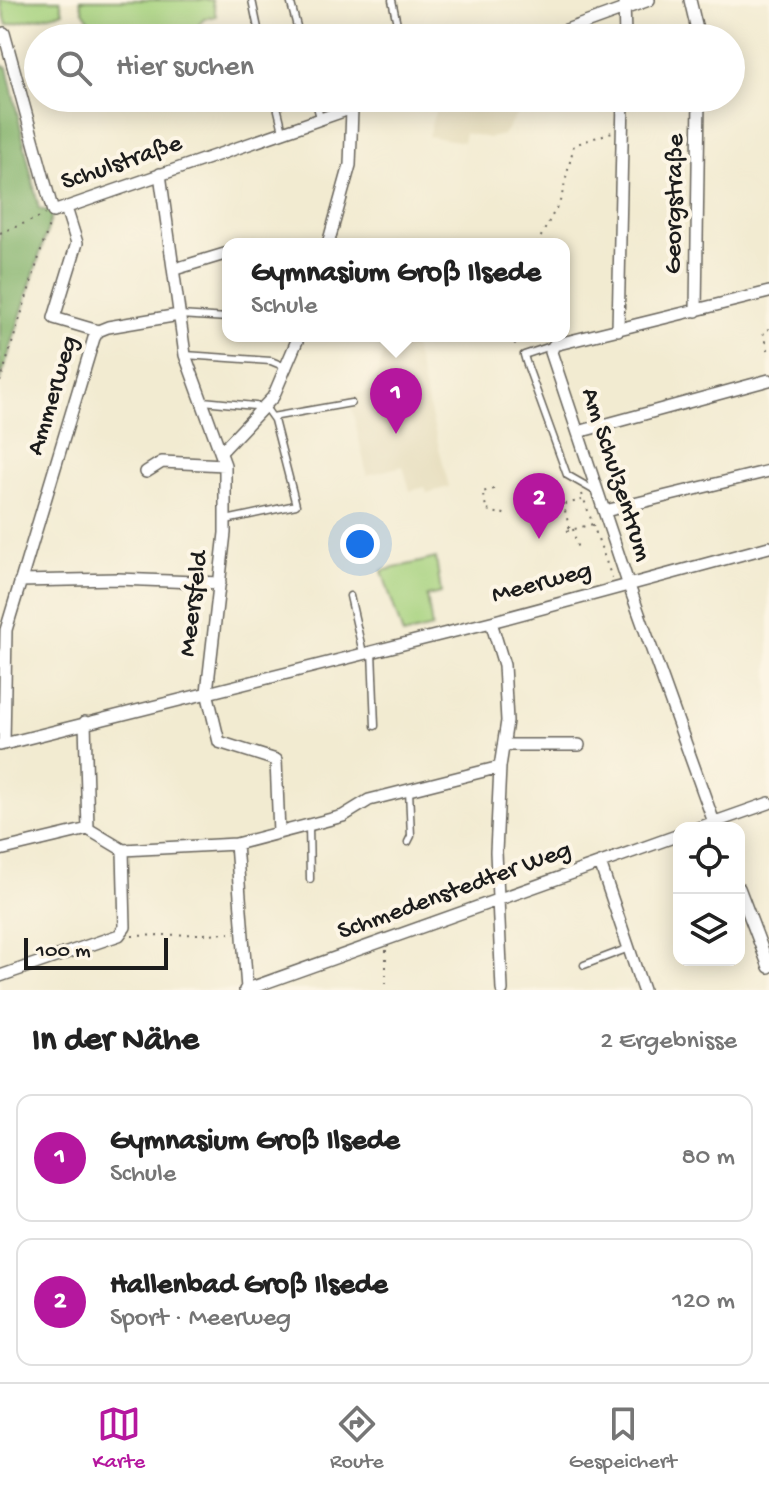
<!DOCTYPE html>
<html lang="de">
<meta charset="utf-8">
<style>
:root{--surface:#fff;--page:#f2f2f2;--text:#222;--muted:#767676;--line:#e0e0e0;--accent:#b5179e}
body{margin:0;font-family:"Gochi Hand",sans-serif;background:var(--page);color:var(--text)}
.controls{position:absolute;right:24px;bottom:24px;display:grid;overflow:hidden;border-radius:16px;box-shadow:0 4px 20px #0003}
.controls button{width:72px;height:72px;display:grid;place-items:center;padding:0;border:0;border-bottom:2px solid var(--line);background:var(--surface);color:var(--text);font:40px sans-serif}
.scale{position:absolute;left:24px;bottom:20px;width:144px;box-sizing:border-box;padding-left:8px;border:4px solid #1c1c1c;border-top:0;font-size:22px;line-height:28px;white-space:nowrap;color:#1c1c1c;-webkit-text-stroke:6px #fcf5e5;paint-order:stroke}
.you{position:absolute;left:360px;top:544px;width:28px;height:28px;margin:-20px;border:6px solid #fff;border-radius:50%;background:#1a73e8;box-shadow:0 0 0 12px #1a73e833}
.badge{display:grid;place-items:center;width:52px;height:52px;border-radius:50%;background:var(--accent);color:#fff;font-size:26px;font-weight:700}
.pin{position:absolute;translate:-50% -66px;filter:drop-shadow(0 2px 4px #0008)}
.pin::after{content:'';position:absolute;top:42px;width:28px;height:24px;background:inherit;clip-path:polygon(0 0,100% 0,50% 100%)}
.popup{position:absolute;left:222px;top:238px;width:348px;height:104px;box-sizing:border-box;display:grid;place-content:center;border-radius:16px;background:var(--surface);filter:drop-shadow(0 2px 6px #0005);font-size:26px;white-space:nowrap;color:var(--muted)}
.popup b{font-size:30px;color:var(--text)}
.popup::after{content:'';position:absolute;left:50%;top:100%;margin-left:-16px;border:16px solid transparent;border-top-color:var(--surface)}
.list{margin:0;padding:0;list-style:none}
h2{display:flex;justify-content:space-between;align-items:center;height:104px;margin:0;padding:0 32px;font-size:34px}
h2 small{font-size:26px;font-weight:400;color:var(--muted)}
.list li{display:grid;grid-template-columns:52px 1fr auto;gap:24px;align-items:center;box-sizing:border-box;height:128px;margin:0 16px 16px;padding:0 16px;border:2px solid var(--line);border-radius:16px}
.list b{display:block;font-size:30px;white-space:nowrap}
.list p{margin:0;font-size:26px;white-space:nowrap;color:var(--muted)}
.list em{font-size:26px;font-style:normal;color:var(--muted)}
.icon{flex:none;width:44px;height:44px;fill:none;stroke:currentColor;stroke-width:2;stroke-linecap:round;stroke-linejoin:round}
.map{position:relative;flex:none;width:769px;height:990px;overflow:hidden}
.search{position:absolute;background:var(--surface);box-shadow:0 4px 20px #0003;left:24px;right:24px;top:24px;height:88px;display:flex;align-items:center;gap:20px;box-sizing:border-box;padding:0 28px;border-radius:44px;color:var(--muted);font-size:30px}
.sheet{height:392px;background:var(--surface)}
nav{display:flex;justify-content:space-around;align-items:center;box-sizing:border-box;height:112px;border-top:2px solid var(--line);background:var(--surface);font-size:22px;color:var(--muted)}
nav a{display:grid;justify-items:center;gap:4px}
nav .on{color:var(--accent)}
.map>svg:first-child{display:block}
.built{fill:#e4dbba}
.green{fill:#a5d17d;stroke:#60764c;stroke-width:2}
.forest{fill:#84b36c;stroke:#506844;stroke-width:2}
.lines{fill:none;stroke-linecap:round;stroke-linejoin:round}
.lane-casing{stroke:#67645b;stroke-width:9}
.street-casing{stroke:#67645b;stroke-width:14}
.path{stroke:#67645b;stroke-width:2;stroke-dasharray:2 6;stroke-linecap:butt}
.lane{stroke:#fff;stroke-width:6}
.street{stroke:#fff;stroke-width:11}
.labels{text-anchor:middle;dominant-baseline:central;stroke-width:8;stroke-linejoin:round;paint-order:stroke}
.street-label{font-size:26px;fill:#1c1c1c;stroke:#fcf5e5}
</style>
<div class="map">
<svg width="769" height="990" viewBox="0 0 769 990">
<rect width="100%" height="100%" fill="#fcf5e5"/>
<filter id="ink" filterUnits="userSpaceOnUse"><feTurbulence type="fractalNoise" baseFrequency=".0125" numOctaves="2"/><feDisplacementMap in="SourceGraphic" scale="16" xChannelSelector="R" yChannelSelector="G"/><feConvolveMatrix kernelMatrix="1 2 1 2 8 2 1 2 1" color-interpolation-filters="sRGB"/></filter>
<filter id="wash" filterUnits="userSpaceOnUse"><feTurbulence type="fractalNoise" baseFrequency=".006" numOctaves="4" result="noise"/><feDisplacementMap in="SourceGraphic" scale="32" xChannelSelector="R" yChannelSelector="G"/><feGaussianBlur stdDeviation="1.8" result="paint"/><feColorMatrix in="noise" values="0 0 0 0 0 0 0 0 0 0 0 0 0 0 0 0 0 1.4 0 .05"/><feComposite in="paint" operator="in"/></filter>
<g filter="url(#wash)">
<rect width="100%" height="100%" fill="#f2ebd1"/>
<path class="built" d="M439,98H528L503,135L489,138L465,133L463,142L428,136Z
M387,336H411L449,487L427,493L425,487L410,491L403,466L367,475L349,395L374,390Z"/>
<path class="green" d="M0,0H60L63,12L7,25Z
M80,0H212L216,16L204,19L187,38H101L83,11Z
M436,558L441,593L427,596L432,628L403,635L382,571Z"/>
<path class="forest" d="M0,65L7,67L39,209L53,212L0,382Z"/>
</g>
<g filter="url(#ink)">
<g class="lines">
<g class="lane-casing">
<path id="lane" d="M252,0L260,38
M290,0L300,38
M392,0L400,38
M275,98L283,131
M315,98L320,118
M179,315L228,318
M554,345L524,355L526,362L567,475L595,491
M185,355L271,361L288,368
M203,401L265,407L274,420L296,505L226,520
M272,417L351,403
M350,596L363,653
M372,651L375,726
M309,825L310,879
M408,842L411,836L409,790
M584,965L629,948"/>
</g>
<g class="street-casing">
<path id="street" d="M624,0L625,38
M690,0L699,38
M4,33L53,212L381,98
M544,38L649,0
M160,174L185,355L225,465V533L207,692L219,742L276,760L279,833
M66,208L77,243L54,318L98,331
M328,244L350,165L352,109
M175,269L228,253
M696,311L699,98
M618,330L623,98
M578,432L769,380
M221,452L273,397L299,336
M146,472L162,462L225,465
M605,511L769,471
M20,581L118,579L220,583
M491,622L504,665L507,721L500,767L496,852L502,990
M85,722L88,829
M4,744L6,630L94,338L98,331L108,327L179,315
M0,745L491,622L769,547
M504,745H579
M698,828L769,803
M716,828L628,583L551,352L554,345L769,292
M236,844L247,989
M0,850L88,829L123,850L125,927L119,935L0,976
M123,850L236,844L343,816L369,800L500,767
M600,863L643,990
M739,888L769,967
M245,990L679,835"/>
</g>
<path class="path" d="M0,233L45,215
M537,244L561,199L574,145L612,132
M769,329L763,331L769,353
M510,336L518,348
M0,382L50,222
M494,489L482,492L487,510L503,515L505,509
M582,494L612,578
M561,495L570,530
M565,504L582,500
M573,529L578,550
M567,531L593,524
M132,936L234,933
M386,950V990"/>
<use href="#lane" class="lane"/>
<use href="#street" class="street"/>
</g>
</g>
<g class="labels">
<g class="street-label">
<text transform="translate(122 164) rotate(-19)">Schulstraße</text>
<text transform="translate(676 204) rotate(-89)">Georgstraße</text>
<text transform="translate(54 396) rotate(-73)">Ammerweg</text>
<text transform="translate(615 475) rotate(72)">Am Schulzentrum</text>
<text transform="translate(542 584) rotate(-15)">Meerweg</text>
<text transform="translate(195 604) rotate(-83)">Meersfeld</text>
<text transform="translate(455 892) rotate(-20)">Schmedenstedter Weg</text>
</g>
</g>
</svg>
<div class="controls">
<button><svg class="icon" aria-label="locate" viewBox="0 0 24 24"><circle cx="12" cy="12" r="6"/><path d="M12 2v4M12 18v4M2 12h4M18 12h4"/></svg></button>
<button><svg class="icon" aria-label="layers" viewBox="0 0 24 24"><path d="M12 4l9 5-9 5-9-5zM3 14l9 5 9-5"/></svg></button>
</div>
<div class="scale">100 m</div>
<div class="you"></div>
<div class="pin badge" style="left:396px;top:434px">1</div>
<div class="popup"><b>Gymnasium Groß Ilsede</b>Schule</div>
<div class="pin badge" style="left:539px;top:539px">2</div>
<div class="search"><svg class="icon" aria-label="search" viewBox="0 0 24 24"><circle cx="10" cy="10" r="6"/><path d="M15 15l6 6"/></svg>Hier suchen</div>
</div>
<section class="sheet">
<h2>In der Nähe<small>2 Ergebnisse</small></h2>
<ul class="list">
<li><span class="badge">1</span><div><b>Gymnasium Groß Ilsede</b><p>Schule</p></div><em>80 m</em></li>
<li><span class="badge">2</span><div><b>Hallenbad Groß Ilsede</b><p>Sport · Meerweg</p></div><em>120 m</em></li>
</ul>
</section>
<nav>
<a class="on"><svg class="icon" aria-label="map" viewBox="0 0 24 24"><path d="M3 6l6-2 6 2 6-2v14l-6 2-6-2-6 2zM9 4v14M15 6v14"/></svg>Karte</a>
<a><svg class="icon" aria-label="directions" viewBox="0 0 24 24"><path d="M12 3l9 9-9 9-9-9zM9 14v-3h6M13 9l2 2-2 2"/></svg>Route</a>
<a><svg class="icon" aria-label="saved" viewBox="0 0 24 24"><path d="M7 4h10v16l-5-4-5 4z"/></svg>Gespeichert</a>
</nav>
